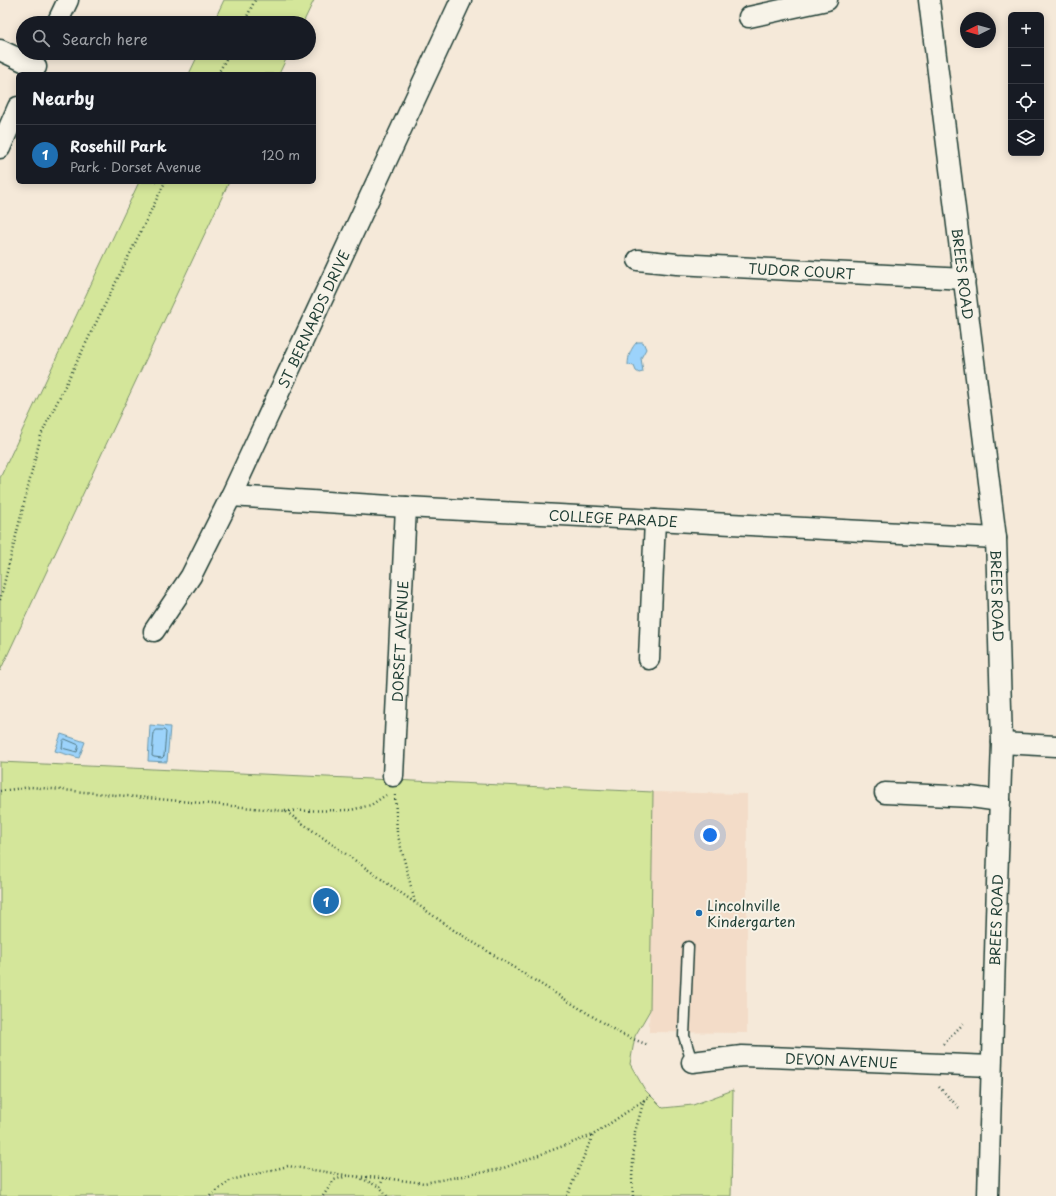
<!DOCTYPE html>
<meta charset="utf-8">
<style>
:root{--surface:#171b24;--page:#242831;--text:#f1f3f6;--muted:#9ea1a6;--line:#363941;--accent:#1f6fb2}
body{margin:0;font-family:"Playpen Sans",sans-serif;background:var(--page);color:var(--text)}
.controls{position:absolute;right:12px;top:12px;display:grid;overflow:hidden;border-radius:6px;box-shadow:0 2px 10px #0003}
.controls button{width:36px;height:36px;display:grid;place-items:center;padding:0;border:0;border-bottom:1px solid var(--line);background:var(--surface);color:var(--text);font:20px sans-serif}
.compass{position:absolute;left:960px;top:12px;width:36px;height:36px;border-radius:50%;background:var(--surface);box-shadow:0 2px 10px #0003;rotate:265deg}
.you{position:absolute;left:710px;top:835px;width:14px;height:14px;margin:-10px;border:3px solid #fff;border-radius:50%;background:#1a73e8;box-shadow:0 0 0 6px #1a73e833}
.badge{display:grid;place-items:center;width:26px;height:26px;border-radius:50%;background:var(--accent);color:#fff;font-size:13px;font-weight:700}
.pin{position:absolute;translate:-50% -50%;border:2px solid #fff;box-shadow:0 1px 4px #0006}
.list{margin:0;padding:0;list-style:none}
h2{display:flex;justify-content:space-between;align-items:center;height:52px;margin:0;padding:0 16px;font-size:17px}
h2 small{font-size:13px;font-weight:400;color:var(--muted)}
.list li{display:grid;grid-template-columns:26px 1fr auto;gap:12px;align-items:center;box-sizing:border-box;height:60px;padding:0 16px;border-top:1px solid var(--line)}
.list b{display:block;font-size:15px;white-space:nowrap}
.list p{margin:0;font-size:13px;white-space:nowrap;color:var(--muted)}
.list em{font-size:13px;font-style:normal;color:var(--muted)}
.icon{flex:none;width:22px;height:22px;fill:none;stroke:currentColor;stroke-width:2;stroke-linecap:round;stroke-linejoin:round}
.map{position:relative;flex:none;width:1056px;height:1196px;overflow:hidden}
.search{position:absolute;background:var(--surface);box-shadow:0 2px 10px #0003;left:16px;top:16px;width:300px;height:44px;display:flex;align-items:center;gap:10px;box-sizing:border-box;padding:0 14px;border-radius:22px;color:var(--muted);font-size:15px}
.panel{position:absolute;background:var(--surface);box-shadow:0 2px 10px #0003;left:16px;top:72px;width:300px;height:112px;border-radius:6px}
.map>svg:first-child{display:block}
.built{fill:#f3dcc8}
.green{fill:#d4e69a;stroke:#7a9267}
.water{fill:#9cd3fb;stroke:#6a97ab}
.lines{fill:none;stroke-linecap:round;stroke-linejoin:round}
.shore{stroke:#517984;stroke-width:1}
.lane-casing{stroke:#1f3d34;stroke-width:13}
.street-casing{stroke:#1f3d34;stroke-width:23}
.path{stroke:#1f3d34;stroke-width:2.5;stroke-dasharray:1 3;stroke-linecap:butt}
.lane{stroke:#f7f3e8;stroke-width:10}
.street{stroke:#f7f3e8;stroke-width:20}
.poi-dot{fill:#1f6fb2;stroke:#f7f3e8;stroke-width:1.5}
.labels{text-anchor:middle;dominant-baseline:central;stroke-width:4;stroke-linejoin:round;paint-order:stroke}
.street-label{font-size:14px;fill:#1f3d34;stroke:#f7f3e8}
.poi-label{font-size:14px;fill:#1f3d34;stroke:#f7f3e8;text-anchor:start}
</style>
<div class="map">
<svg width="1056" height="1196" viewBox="0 0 1056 1196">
<rect width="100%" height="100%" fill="#f5e9d9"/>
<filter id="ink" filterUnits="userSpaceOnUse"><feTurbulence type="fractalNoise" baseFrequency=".025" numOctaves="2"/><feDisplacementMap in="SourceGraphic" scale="8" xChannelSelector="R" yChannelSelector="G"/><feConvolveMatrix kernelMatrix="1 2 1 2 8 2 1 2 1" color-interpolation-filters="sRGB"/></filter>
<g filter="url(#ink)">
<path class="built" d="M653,792L747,794V1033L649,1032Z"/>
<path class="green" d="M224,0H314L303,23H213Z
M199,53H289L279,74H189Z
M139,182H229L0,671V478Z
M0,762L653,792L650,1010L635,1036L630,1064L645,1090L663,1108L693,1105L733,1090L731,1196H0Z"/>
<path class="water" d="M637,342H643L646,349L641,358L643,372L639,373L636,371L634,366L628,365C628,356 631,348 637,342Z
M150,725L170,727L167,762L148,761Z
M61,734L85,742L79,758L55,751Z"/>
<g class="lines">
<path class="shore" d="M156,730H164L166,732L164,756L162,758L154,757L152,756L154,732Z
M65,739L79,745L77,752L62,748L63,741Z"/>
<g class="lane-casing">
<path id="lane" d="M688,947L684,1036L692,1062"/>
</g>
<g class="street-casing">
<g id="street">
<path id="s1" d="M929,0L996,538L1002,743L997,884L988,1196"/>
<path d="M749,17L827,0"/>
<path d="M57,23L68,0"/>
<path d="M0,50L36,67"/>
<path d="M0,148L18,107"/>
<path id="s2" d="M638,260L677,264L965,279"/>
<path id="s3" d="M231,496L406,507L996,538"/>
<path id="s4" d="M154,631L191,576L231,496L461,0"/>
<path d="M649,659L655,520"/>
<path d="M1002,743L1056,746"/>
<path id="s5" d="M393,776L406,507"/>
<path d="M885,793L971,797L1000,801"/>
<path id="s6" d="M692,1062L742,1056L991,1066"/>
</g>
</g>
<path class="path" d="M244,23L255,0
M218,74L229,53
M0,600L41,435L165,182
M0,791L31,787L285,811L455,931L621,1034L648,1045
M395,795L397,832L415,902
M285,811L351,810L371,805L386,795
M943,1044L964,1023
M939,1087L961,1110
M358,1177L380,1187
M383,1178L380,1187L387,1196
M210,1196L231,1180L288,1166L351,1176L383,1178L424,1183L501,1169L593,1135L653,1094
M323,1196L334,1180L347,1176
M567,1196L593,1135
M633,1196L632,1178L635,1132L644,1100"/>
<use href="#lane" class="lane"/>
<use href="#street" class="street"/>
</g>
</g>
<circle class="poi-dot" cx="699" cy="913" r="4"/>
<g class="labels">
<g class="street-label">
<text stroke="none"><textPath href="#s2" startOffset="164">TUDOR COURT</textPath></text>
<text stroke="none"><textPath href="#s1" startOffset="276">BREES ROAD</textPath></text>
<text stroke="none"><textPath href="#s4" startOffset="351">ST BERNARDS DRIVE</textPath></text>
<text stroke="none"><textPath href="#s3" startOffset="383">COLLEGE PARADE</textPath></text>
<text stroke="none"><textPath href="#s1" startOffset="600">BREES ROAD</textPath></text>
<text stroke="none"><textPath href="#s5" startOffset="135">DORSET AVENUE</textPath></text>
<text transform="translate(996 920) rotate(-88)">BREES ROAD</text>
<text stroke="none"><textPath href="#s6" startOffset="150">DEVON AVENUE</textPath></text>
</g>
<g class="poi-label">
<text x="707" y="905">Lincolnville<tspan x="707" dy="16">Kindergarten</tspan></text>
</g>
</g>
</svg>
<div class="controls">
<button>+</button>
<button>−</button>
<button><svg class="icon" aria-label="locate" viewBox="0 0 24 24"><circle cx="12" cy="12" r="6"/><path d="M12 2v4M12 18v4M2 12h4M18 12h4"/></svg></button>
<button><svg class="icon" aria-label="layers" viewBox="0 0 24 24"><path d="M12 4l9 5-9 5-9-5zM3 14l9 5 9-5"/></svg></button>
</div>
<svg class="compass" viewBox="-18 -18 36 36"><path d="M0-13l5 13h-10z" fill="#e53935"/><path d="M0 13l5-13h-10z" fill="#9ea1a6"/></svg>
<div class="you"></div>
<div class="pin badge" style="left:326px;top:901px">1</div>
<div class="search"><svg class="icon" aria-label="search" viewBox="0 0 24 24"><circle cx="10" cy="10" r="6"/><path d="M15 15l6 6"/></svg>Search here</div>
<section class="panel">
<h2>Nearby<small></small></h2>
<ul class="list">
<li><span class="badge">1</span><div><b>Rosehill Park</b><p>Park · Dorset Avenue</p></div><em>120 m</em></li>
</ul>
</section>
</div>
